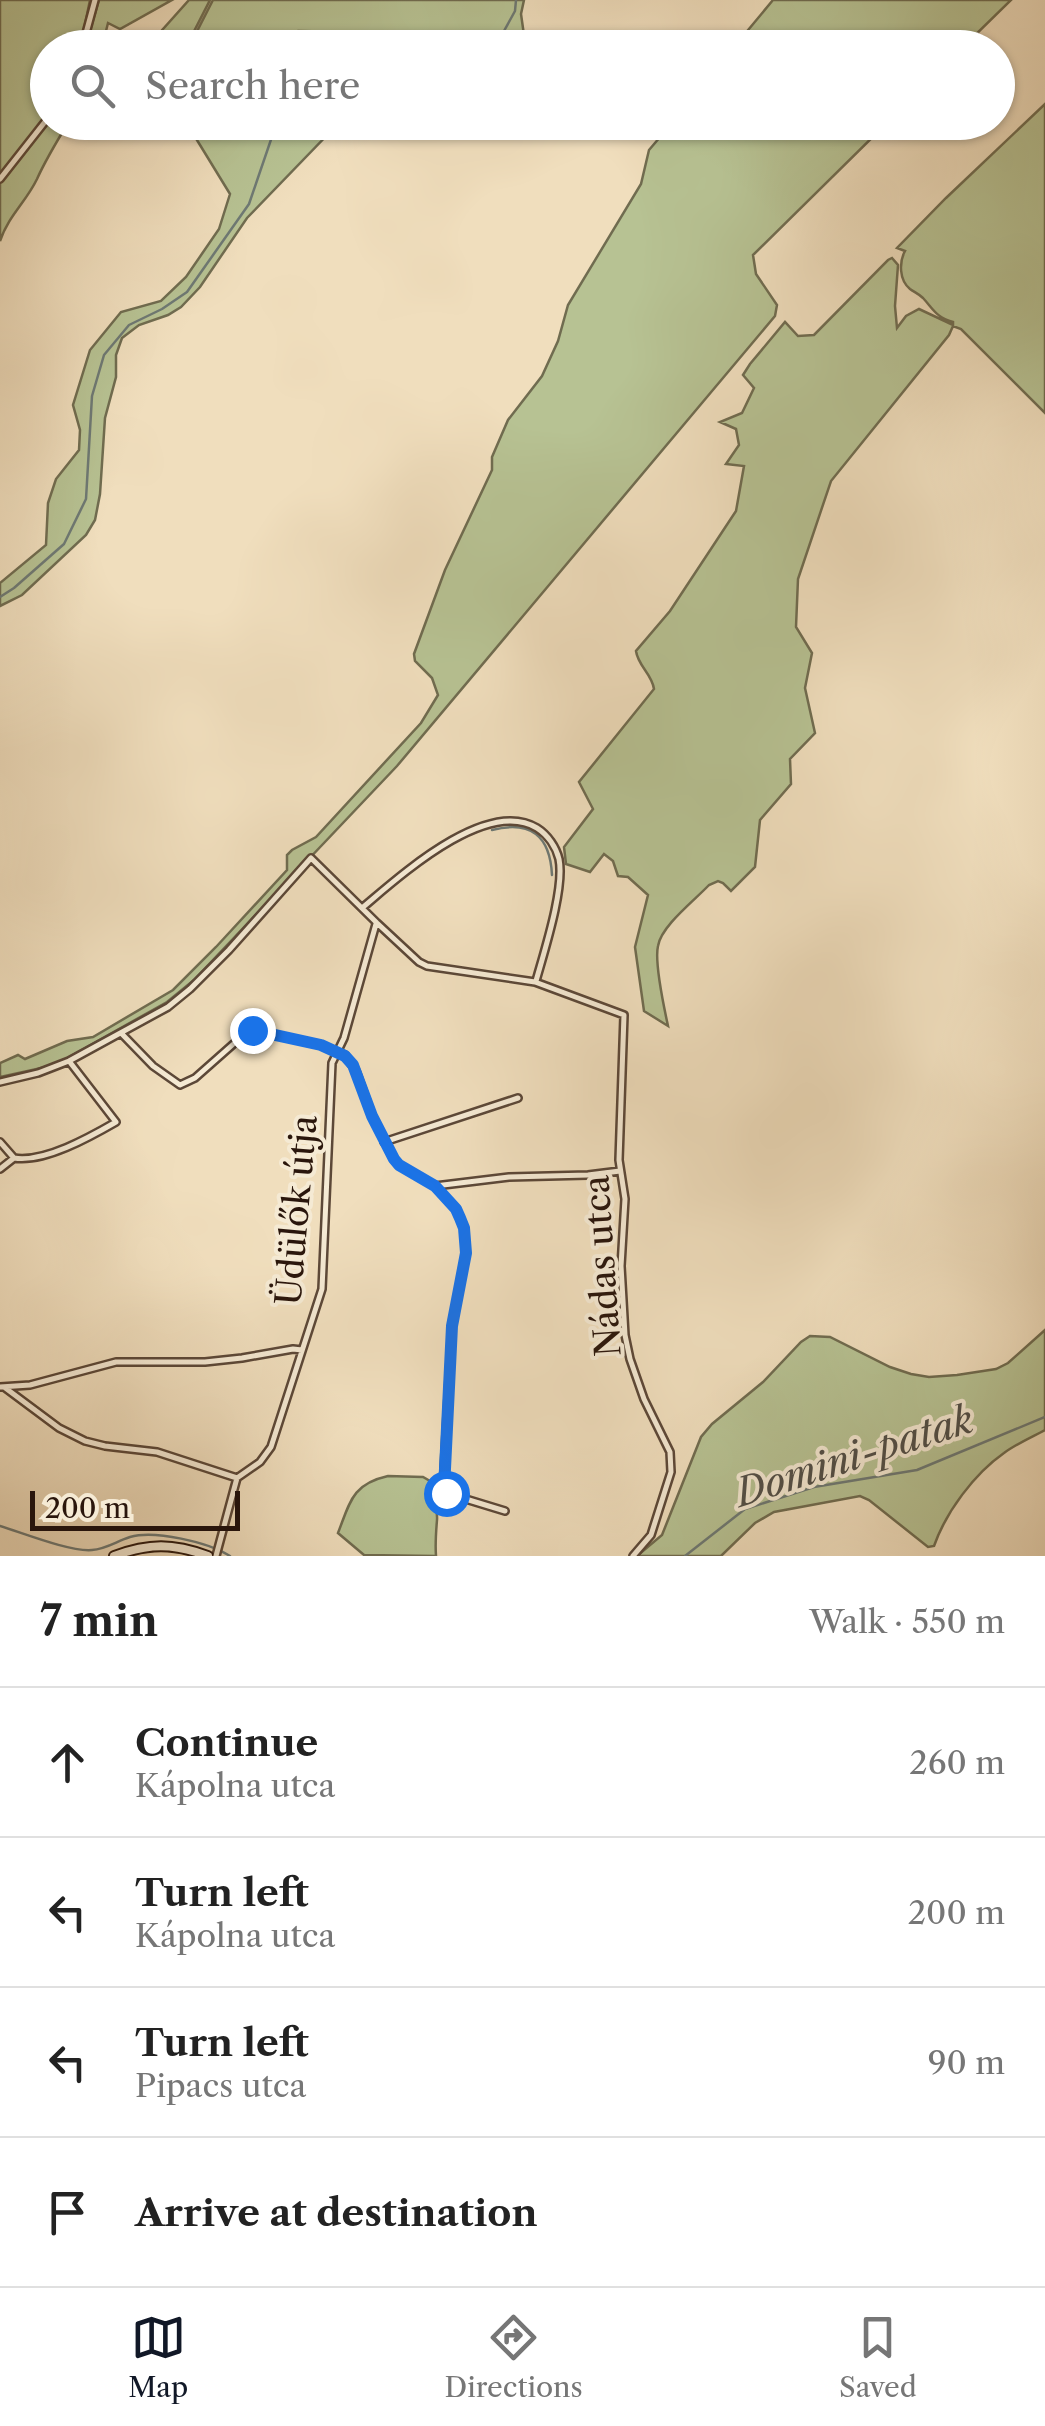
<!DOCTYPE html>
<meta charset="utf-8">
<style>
:root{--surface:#fff;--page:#f6f6f6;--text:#222;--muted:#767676;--line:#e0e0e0;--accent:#111827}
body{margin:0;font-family:"Libre Caslon Text",serif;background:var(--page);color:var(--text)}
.scale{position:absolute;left:30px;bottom:25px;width:210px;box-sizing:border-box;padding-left:10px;border:5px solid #2a160c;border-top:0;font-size:28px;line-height:35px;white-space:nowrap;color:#2a160c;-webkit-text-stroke:8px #f5ead4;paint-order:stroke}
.stop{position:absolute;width:30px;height:30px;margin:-22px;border:8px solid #1a73e8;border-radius:50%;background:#fff}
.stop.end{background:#1a73e8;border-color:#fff;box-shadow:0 2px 10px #0008}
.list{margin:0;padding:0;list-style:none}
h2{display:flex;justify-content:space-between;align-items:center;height:130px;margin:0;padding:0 40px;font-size:42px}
h2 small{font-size:32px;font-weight:400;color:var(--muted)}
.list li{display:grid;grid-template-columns:65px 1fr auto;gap:30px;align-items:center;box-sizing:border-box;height:150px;padding:0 40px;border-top:2px solid var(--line)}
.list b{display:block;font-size:38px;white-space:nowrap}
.list p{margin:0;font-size:32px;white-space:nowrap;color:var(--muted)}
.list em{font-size:32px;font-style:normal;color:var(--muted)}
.icon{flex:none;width:55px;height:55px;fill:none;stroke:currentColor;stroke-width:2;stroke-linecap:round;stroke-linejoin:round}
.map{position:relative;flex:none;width:1045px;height:1556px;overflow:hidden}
.search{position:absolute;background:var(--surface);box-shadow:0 2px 8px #0004;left:30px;right:30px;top:30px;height:110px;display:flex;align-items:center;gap:25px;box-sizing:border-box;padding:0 35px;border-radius:55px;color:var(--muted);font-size:38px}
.sheet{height:730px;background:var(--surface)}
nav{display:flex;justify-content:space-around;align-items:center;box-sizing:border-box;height:140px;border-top:2px solid var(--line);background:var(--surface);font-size:28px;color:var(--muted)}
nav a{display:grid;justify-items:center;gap:5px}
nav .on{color:var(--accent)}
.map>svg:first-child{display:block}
.green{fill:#b7c293;stroke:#706c50;stroke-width:2.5}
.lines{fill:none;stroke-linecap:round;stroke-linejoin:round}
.stream{stroke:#6e7974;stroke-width:2.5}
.street-casing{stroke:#5c4838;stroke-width:10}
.secondary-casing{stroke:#2a160c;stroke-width:12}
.street{stroke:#f5ead4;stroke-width:5}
.secondary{stroke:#f5ead4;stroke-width:8}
.route{stroke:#1a73e8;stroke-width:12}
.labels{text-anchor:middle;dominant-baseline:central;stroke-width:8;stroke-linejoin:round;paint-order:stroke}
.street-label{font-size:35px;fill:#2a160c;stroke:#f5ead4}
.water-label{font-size:38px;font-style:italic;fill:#525049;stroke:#f5ead4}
</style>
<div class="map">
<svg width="1045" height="1556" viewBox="0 0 1045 1556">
<rect width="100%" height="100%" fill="#f0debd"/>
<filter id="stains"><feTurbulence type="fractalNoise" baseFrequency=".002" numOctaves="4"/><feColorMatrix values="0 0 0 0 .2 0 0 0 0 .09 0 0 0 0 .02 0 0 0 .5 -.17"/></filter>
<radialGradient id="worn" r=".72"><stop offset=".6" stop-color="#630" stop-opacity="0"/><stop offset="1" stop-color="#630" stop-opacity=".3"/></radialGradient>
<path class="green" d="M0,0H90L83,34L77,47L48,48V122L68,123C57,141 46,159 37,179C26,202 9,215 0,241Z
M99,0H172L120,29L108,23L102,47L85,48Z
M189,0H210L186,47H147Z
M213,0H524L521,14L525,42L522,48L455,47L430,39L411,47H278C310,25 321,35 356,32L298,31L272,47H189Z
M773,0H1011L963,47H734Z
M1045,104V413L961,329L953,326L949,335L831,481L798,579L796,627L812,653L805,688L815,733L790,759L791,784L760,820L755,867L731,891L723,883L718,881L709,885C695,900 661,926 658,946C654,963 664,1007 668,1026L644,1011L635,947L648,895L628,877L618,876L613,861L604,854L590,872L566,864L564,847L593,809L579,782L654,689C652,674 638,666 636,651L670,611L736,511L744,466L726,464L739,445L736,429L720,422L742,413L754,388L743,375L750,364L785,322L798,336L814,335L888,260L892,258L898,265L895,306L897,328L906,316L919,309L953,325V322C936,317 934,310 923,298C919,294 914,292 910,289C899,280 899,262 905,251L897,248L946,198Z
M196,122L331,123V131L247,218L200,287L181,307L168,315L139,325L122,338L116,355V377L105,418L100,494L95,520L86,535L22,595L0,606V583L46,545L48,503L56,479L79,450L80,430L73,405L90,350L121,312L161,301L186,277L219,229L230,194L189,127Z
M672,123H887L753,255L756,274L777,305L775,316L397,766L194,980L167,1002L55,1065L0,1077V1063L18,1055L25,1059L67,1041L93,1037L173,990L216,947L287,870V855L292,850L316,837L421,723L438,695L432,678L415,661L414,654L445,570L492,470V457L508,420L542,376L558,341L568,305L641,184L649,150Z
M1045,1330V1430C1032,1437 1016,1444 1004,1453C974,1474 946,1512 934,1546L928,1547L869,1500L860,1496L774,1512L755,1523L721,1556H637L662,1535L701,1437L712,1424L763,1382L801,1342L810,1336L830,1337L890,1367L911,1374L929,1377L957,1375L996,1369L1008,1363Z
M388,1476L423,1477L437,1485C431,1501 438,1505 437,1520C436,1532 435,1543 436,1556L364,1555L338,1533C350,1502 352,1484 388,1476Z"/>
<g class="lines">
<path class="stream" d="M504,31L515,11L516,0
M383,48C428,25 448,35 493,46L498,41
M0,597L14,588L64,544L86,499L92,396L104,355L129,325L162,309L187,292L249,204L277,122
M492,830C531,820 550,836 552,875
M0,1526C23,1533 70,1552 92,1550C106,1549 117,1541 130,1537C155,1530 208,1542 230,1556
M685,1556L745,1509L814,1487L917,1470L1045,1417"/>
<g class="street-casing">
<path id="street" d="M82,48L95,0
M0,179L48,118
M362,908C399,877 486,797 537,828C548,835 556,847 559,859C565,888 544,952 536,981
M121,1033L153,1066L180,1085L195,1078L247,1032L252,1030L321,1045L345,1055L356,1071L372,1116L394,1159L399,1165L435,1186L456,1209L464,1227L466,1253L452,1326L443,1489L446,1493L505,1511
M0,1082L38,1073L69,1061L168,1007L190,989L229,950L311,858L377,923L419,962L427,966L535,982L624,1015L619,1160L625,1199L621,1266L625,1335L630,1359L644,1399L670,1452L671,1472L651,1535L633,1556
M0,1142L14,1158
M384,1142L518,1098
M0,1169L14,1158C44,1163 90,1137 116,1122L69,1061
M435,1186L509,1177L588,1175L620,1171
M0,1387L30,1385L116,1362H205L242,1358L293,1349L302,1350
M4,1387L59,1428L85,1441L105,1446L157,1452L237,1478
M216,1556L237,1478L260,1462L271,1447L322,1289L332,1063L344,1038L376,924"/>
</g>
<g class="secondary-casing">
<path id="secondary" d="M114,1556C149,1543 173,1543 208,1556"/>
</g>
<use href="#street" class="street"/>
<use href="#secondary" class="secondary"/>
</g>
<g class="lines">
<path class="route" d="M252,1030L321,1045L345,1056L353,1065L372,1116L394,1159L399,1165L435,1186L456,1209L460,1218L464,1228L466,1253L452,1326L444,1489L446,1493"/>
</g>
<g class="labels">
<g class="street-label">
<text transform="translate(296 1210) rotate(-85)">Üdülők útja</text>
<text transform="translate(602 1266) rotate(-94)">Nádas utca</text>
</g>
<g class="water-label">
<text transform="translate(854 1456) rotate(-18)">Domini-patak</text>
</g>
</g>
<rect width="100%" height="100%" filter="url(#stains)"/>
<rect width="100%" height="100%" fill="url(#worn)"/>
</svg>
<div class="scale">200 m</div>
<div class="stop" style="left:446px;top:1493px"></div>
<div class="stop end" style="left:252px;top:1030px"></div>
<div class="search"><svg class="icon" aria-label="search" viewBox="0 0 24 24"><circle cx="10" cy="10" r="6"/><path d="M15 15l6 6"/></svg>Search here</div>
</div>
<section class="sheet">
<h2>7 min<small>Walk · 550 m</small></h2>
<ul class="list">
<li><svg class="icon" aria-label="ahead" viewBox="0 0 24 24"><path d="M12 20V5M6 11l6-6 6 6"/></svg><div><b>Continue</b><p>Kápolna utca</p></div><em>260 m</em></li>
<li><svg class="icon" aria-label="left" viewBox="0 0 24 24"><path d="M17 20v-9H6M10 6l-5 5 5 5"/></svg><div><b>Turn left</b><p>Kápolna utca</p></div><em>200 m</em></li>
<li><svg class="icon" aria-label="left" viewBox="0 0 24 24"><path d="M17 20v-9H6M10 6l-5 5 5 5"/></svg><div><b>Turn left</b><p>Pipacs utca</p></div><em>90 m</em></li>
<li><svg class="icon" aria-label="arrive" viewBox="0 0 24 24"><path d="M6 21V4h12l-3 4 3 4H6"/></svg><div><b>Arrive at destination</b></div></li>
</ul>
</section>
<nav>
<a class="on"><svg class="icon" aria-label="map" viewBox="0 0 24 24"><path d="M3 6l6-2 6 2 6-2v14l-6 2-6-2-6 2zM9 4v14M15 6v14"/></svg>Map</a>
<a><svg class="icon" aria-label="directions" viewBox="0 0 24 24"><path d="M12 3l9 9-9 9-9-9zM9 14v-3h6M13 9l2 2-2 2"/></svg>Directions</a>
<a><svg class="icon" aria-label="saved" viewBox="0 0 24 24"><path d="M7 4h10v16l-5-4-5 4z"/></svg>Saved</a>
</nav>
